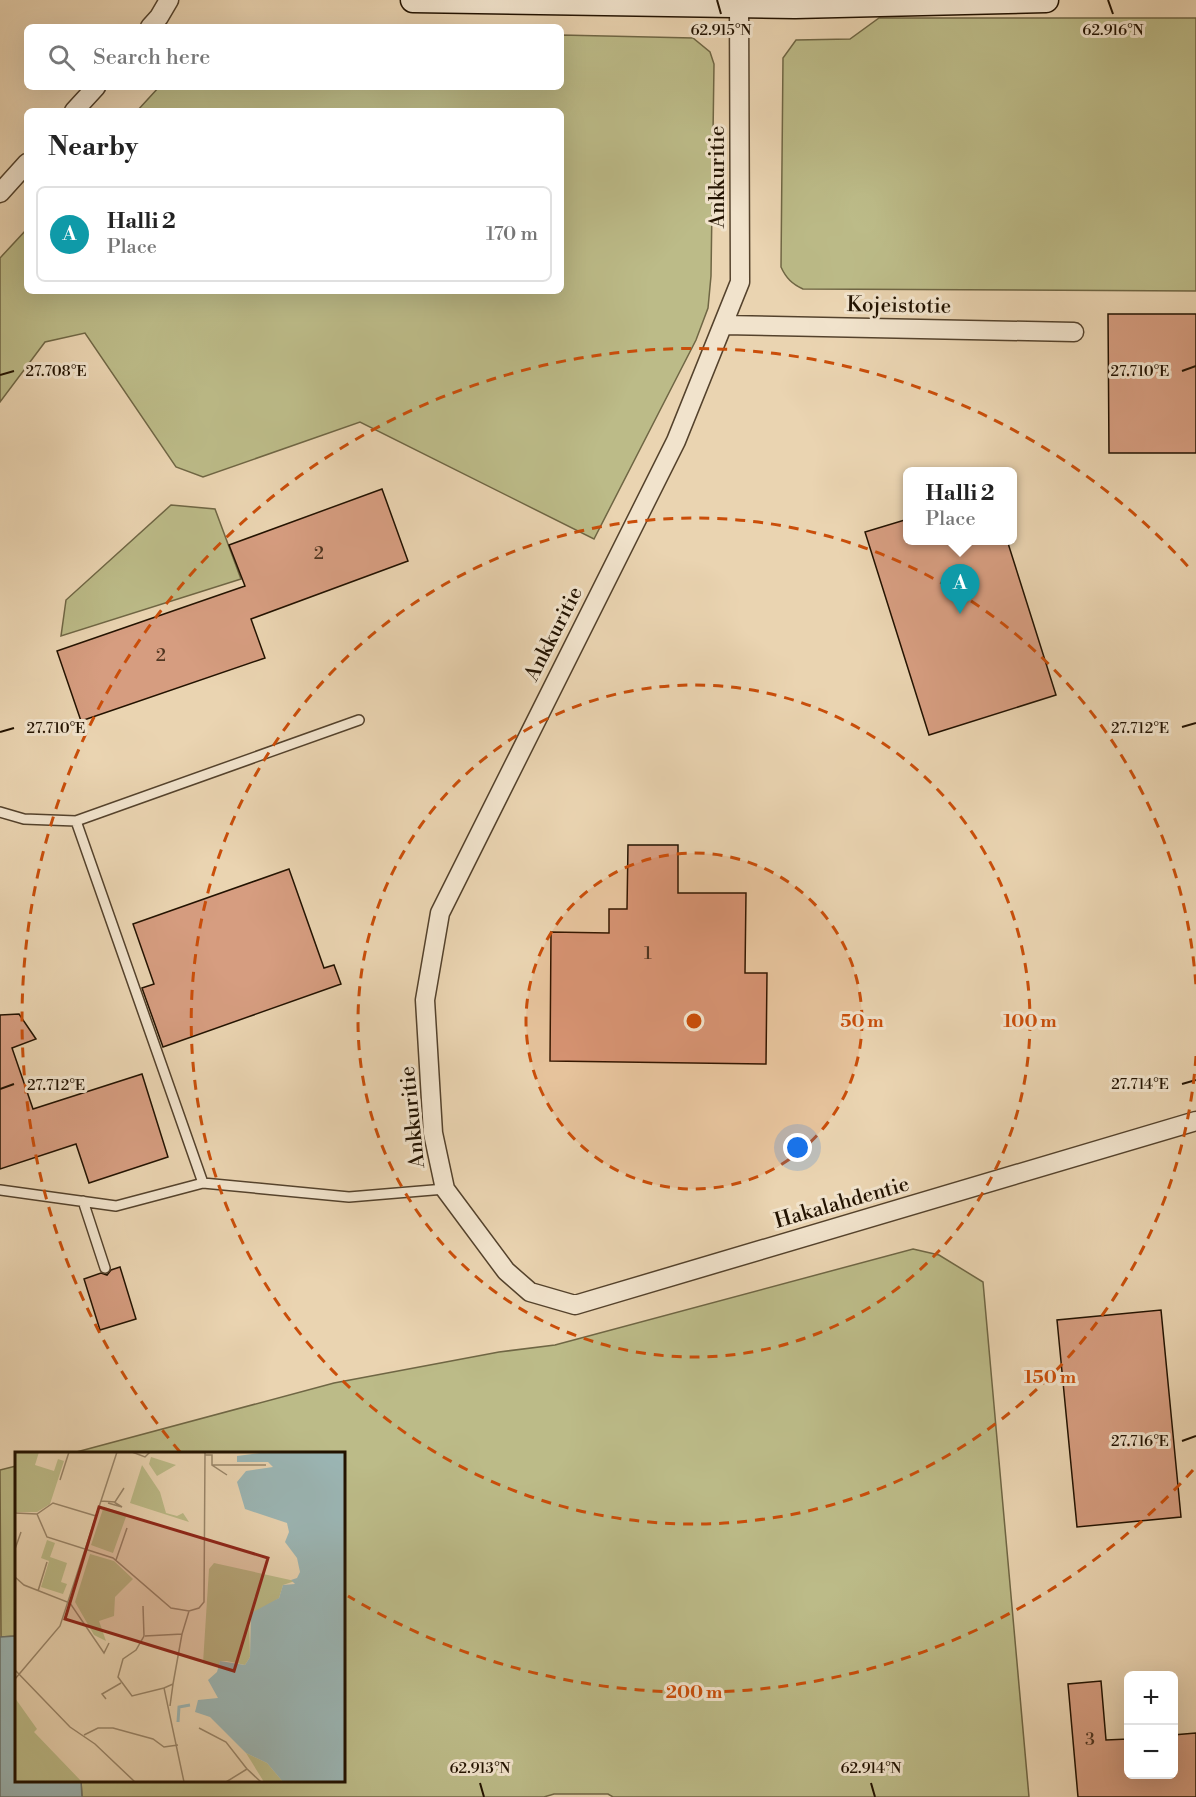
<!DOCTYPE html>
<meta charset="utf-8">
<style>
:root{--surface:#fff;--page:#f6f6f6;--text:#222;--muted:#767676;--line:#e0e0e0;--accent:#8f2418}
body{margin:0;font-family:"Libre Bodoni",serif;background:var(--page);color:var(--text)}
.controls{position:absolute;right:18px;bottom:18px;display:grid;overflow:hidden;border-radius:9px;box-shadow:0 6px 24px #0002}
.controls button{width:54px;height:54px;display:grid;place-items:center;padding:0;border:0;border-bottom:2px solid var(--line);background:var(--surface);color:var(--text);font:30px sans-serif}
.you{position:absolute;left:798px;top:1148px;width:21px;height:21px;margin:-15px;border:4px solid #fff;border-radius:50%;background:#1a73e8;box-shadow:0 0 0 9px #1a73e833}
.badge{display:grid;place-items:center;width:39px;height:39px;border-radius:50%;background:var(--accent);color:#fff;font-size:20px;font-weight:700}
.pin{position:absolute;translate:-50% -50px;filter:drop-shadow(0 2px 3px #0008)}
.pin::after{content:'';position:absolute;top:32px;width:21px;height:18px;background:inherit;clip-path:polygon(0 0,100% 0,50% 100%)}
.popup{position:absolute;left:903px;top:467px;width:114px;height:78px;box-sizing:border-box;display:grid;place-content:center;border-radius:9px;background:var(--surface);filter:drop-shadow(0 2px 4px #0005);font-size:20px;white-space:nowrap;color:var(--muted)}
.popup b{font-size:22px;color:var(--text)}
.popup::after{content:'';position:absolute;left:50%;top:100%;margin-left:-12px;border:12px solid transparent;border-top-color:var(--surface)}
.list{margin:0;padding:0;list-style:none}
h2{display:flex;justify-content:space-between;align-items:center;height:78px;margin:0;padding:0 24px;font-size:26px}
h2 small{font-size:20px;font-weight:400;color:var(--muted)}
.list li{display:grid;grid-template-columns:39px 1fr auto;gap:18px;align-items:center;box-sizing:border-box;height:96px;margin:0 12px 12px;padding:0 12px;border:2px solid var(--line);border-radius:9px}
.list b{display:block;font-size:22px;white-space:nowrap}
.list p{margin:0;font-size:20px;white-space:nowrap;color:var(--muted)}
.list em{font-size:20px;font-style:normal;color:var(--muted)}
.icon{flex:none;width:33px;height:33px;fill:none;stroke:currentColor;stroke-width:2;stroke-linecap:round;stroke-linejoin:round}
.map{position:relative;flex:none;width:1196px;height:1797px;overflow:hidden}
.search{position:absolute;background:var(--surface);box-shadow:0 6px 24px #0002;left:24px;top:24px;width:540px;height:66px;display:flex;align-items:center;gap:15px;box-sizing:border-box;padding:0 21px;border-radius:9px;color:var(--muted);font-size:22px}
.panel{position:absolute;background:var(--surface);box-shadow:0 6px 24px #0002;left:24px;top:108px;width:540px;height:186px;border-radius:9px}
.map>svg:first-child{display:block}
.green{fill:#bcbb88;stroke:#6f6644;stroke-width:1.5}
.water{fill:#9bb6b5;stroke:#6b746d;stroke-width:1.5}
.building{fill:#d69d80;stroke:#221200;stroke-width:1.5}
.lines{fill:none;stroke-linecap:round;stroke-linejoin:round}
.lane-casing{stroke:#54422c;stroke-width:12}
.street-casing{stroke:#54422c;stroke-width:21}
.secondary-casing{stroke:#221200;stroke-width:27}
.lane{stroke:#f1e3cc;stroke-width:9}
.street{stroke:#f1e3cc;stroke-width:18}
.secondary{stroke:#f1e3cc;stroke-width:24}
.ticks{fill:none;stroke:#221200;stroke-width:2}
.ring{fill:none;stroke:#ca4e0a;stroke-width:3;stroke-dasharray:10 8}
.labels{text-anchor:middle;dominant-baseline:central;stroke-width:6;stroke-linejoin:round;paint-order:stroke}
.number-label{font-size:18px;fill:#4f3520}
.street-label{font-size:21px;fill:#221200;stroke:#f1e3cc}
.inset-river{fill:none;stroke:#9bb6b5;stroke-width:3}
.inset-road{fill:none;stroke:#9a866a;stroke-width:1.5}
.view{fill:#8f2418;fill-opacity:0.15;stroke:#8f2418;stroke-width:3}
.inset-edge{fill:none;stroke:#221200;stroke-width:3}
.ticks-label{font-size:15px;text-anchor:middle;fill:#221200;stroke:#f1e3cc;stroke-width:6;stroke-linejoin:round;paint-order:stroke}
.centre{fill:#ca4e0a;stroke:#f1e3cc;stroke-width:3}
.ring-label{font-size:18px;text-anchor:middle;font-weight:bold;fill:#ca4e0a;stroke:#f1e3cc;stroke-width:6;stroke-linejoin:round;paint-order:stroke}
</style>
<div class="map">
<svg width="1196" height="1797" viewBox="0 0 1196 1797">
<rect width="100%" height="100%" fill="#ead4b1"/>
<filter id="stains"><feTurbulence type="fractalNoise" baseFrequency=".00333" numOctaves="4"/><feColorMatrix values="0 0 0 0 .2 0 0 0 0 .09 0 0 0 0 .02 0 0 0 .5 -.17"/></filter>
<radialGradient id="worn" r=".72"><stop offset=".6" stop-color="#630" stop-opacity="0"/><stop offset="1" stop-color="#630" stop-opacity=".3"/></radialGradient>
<path class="green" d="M879,18H1196V291L803,289C792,284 786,278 781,267L783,58L796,40L850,39Z
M561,35L693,38L710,52L714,64L711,276L708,308L696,340L594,539L360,422L203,477L176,467L85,333L45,342L0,402V258L27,229V291H561V111H137L159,87H561Z
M171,505L215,509L241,579L61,636L66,600Z
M913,1249L939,1255L983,1282L1029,1797H613L608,1794H554L544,1797H82L81,1781L344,1780V1454H69L334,1383L499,1352L555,1345Z
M16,1466V1636L1,1637L0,1470Z"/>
<path class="water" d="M16,1636V1780L81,1781L82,1797H0V1637Z"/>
<path class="building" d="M1108,314H1196V453H1109Z
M382,489L408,561L251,619L265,658L81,721L57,651L245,586L229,545Z
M908,519V540H1007L1056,695L929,735L865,532Z
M628,845H678V893H746L745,973H767L766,1064L550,1061L551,932L609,933V909H627Z
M289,869L324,968L334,965L341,984L163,1047L142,988L154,984L133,924Z
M19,1014L36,1039L12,1048L33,1109L142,1074L168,1157L89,1183L76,1144L0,1169V1015Z
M120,1267L136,1319L100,1330L84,1279L101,1273L107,1275L111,1270Z
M1161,1310L1181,1517L1077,1527L1057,1320Z
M1101,1681L1106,1740L1128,1739V1774H1173V1735L1196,1733V1797H1078L1068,1684Z"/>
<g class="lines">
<g class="lane-casing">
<path id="lane" d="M0,812L24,819L76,821L359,720
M76,821L203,1183L349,1197L445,1189
M0,1190L116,1206L203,1183
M83,1201L105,1268"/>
</g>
<g class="street-casing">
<path id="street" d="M739,0L740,282L676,441L440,913L425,1000L433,1133L445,1189L506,1271L530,1292L575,1305L1196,1121
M150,27L159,17L169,0
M74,111L96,87
M0,193L27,163
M724,325L1074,332"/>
</g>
<g class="secondary-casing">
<path id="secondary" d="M413,0L795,6L1046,0"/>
</g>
<use href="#lane" class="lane"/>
<use href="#street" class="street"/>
<use href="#secondary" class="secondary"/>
</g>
<path class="ticks" d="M717,0L721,14M1108,0L1113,14M1182,371L1196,366M0,375L14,371M1182,727L1196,723M0,732L14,728M1182,1084L1196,1080M0,1089L14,1084M1182,1441L1196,1436M480,1783L484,1797M871,1783L875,1797"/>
<circle cx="694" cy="1021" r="168" fill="#ca4e0a" fill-opacity=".12"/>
<g class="ring">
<circle cx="694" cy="1021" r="168"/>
<circle cx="694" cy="1021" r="336"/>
<path d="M1196 1056A503 503 0 1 1 1196 986"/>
<path d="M1193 1470A671 671 0 0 1 348 1596M180 1452A671 671 0 0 1 1193 572"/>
</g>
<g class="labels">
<g class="number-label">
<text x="319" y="553">2</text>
<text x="161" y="655">2</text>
<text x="648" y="953">1</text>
<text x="1090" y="1739">3</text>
</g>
<g class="street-label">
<text transform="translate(718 177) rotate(-90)">Ankkuritie</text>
<text transform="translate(899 306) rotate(1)">Kojeistotie</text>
<text transform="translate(554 634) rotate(-63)">Ankkuritie</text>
<text transform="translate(413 1117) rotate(-96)">Ankkuritie</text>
<text transform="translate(842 1203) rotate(-16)">Hakalahdentie</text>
</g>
</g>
<g transform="translate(15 1452)">
<rect width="330" height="330" fill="#ead4b1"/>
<path d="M0,0H24L20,13L39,19L43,7L49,9L35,52L22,60H0ZM136,5L161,13L142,24L134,12ZM127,13L145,40L151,61L162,64L168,61L174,70L115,51ZM90,51L89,55L112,62L98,101L76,93ZM32,88L40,91L35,105L52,111L46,130L52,132L48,142L26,135L34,109L26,106ZM75,102L99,109L118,127L100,145L99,164L84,169L91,189L79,183L60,150ZM199,111L280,129L268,133L264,146L234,167L235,205L230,213L212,209H205L204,214L188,211L194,117ZM0,246L22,277L19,280L67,330H0ZM231,301L252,311L268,330H249Z" fill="#bcbb88"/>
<path d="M253,0H330V330H268L252,311L231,301L195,265L180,260L183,248L203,246L193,228L202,220L205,209L230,213L235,205L236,161L264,146L268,133L280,132L276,128L282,126L285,120L282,106L270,90L274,80L272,71L230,57L222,30L231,19L258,15L253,10H222V4Z" fill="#9bb6b5"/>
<path class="inset-river" d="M163,270L164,255L175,253"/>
<path class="inset-road" d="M117,0L130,5L135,0M190,3H197V13L212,23M197,13H251M45,28L54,0M86,49L100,50L109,36M93,51L107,55L99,50M0,61L22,62L38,51L81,64M22,62L32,85L98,106L156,156L174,159L184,156L189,150L190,0M0,97L6,80M101,108L112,76M0,125L9,133L55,151L89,201L94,191M23,139L32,110M128,154L129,184L121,198L108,207L103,225L117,244L149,236M130,184L167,182L174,159M0,218L55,275L80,292L120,330M0,227L45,174L102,0M158,232L167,182M91,247L87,242L106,231M155,254L158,232L149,236L169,330M184,276L211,290L232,317M69,283L83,276H98L138,287L149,295L163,293M211,330L232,317L246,330"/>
<path class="view" d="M84,55L253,106L219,219L50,167Z"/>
<rect width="330" height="330" class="inset-edge"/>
</g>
<g class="ticks-label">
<text x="721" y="35">62.915°N</text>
<text x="1113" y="35">62.916°N</text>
<text x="1140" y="376">27.710°E</text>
<text x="56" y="376">27.708°E</text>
<text x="1140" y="733">27.712°E</text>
<text x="56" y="733">27.710°E</text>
<text x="1140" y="1089">27.714°E</text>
<text x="56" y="1090">27.712°E</text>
<text x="1140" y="1446">27.716°E</text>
<text x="480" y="1773">62.913°N</text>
<text x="871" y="1773">62.914°N</text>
</g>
<circle cx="694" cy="1021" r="9" class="centre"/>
<g class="ring-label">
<text x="862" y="1027">50 m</text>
<text x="1030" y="1027">100 m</text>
<text x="1050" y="1383">150 m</text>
<text x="694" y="1698">200 m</text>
</g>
<rect width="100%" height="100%" filter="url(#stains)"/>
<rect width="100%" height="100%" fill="url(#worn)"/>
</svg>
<div class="controls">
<button>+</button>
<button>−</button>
</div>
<div class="you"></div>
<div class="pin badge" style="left:960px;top:614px;background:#0f9aa8">A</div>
<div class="popup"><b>Halli 2</b>Place</div>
<div class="search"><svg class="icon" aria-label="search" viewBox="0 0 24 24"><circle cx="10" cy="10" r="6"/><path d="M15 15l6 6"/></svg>Search here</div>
<section class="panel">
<h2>Nearby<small></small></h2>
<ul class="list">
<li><span class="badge" style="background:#0f9aa8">A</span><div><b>Halli 2</b><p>Place</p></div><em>170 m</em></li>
</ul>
</section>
</div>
